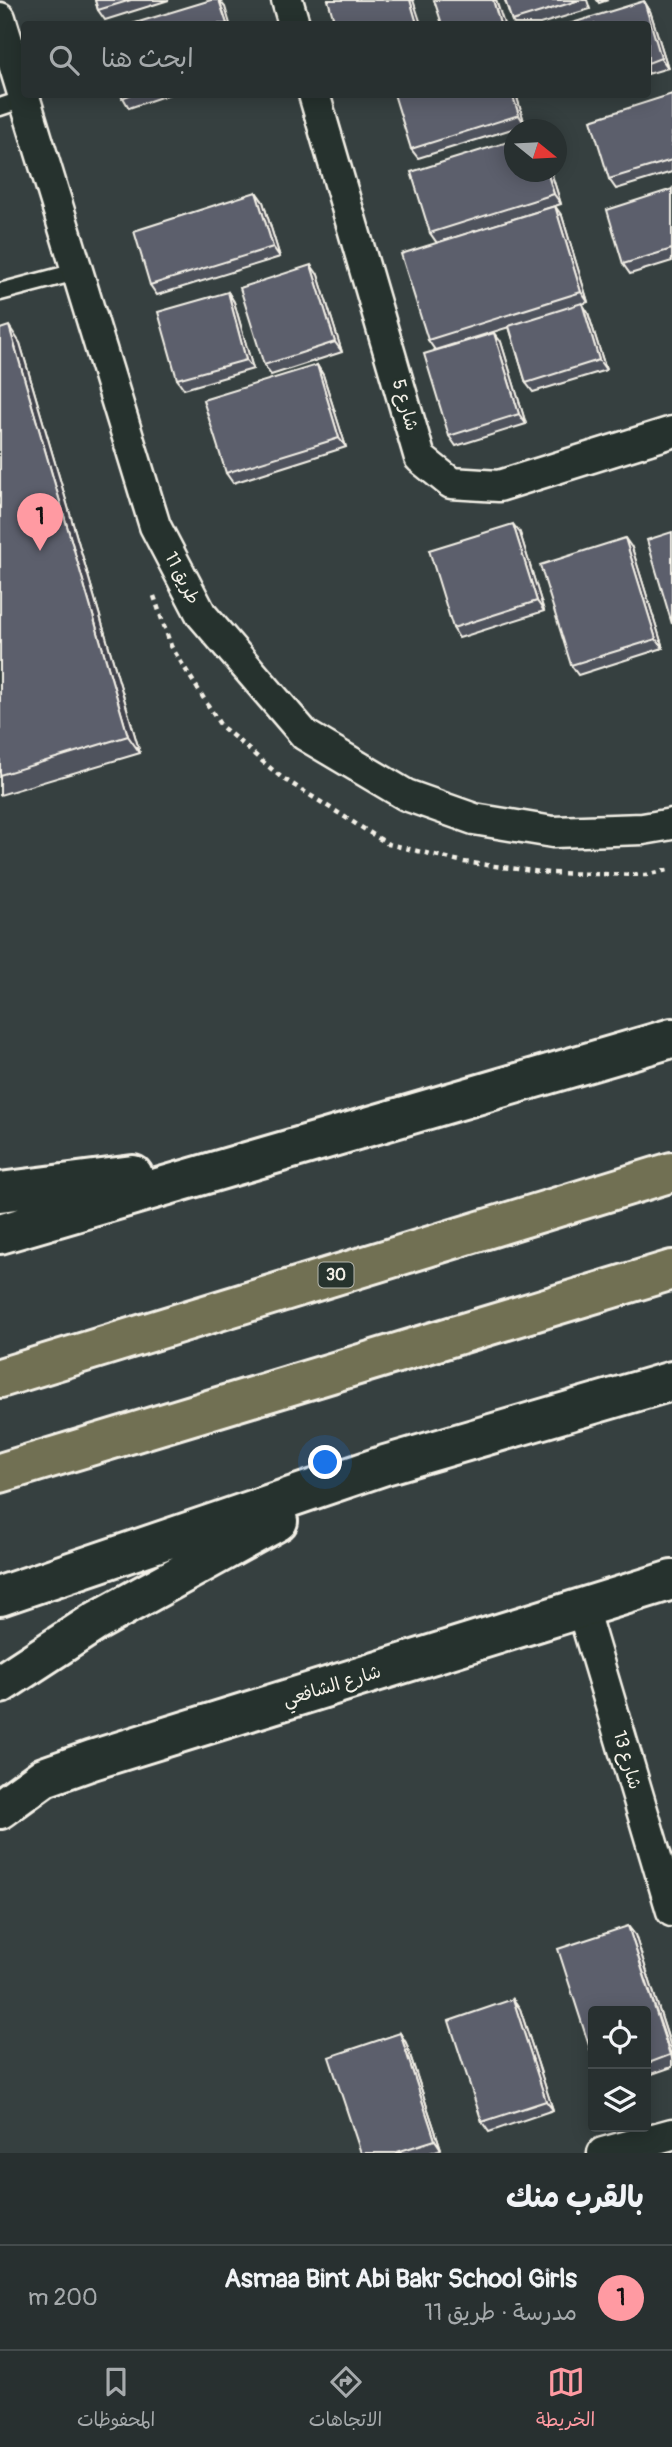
<!DOCTYPE html>
<html lang="ar">
<meta charset="utf-8">
<style>
:root{--surface:#283030;--page:#303838;--text:#f1f3f6;--muted:#a5a9ab;--line:#444b4c;--accent:#ff9aa2}
body{margin:0;font-family:Pangolin,"Playpen Sans Arabic",sans-serif;background:var(--page);color:var(--text);direction:rtl}
.controls{position:absolute;right:21px;bottom:21px;display:grid;overflow:hidden;border-radius:7px;box-shadow:0 4px 18px #0003}
.controls button{width:63px;height:63px;display:grid;place-items:center;padding:0;border:0;border-bottom:2px solid var(--line);background:var(--surface);color:var(--text);font:35px sans-serif}
.compass{position:absolute;left:504px;top:119px;width:63px;height:63px;border-radius:50%;background:var(--surface);box-shadow:0 4px 18px #0003;rotate:108deg}
.you{position:absolute;left:326px;top:1463px;width:24px;height:24px;margin:-18px;border:5px solid #fff;border-radius:50%;background:#1a73e8;box-shadow:0 0 0 10px #1a73e833}
.badge{display:grid;place-items:center;width:46px;height:46px;border-radius:50%;background:var(--accent);color:#111;font-size:23px;font-weight:700}
.pin{position:absolute;translate:-50% -58px;filter:drop-shadow(0 2px 4px #0008)}
.pin::after{content:'';position:absolute;top:37px;width:24px;height:21px;background:inherit;clip-path:polygon(0 0,100% 0,50% 100%)}
.list{margin:0;padding:0;list-style:none}
h2{display:flex;justify-content:space-between;align-items:center;height:91px;margin:0;padding:0 28px;font-size:30px}
h2 small{font-size:23px;font-weight:400;color:var(--muted)}
.list li{display:grid;grid-template-columns:46px 1fr auto;gap:21px;align-items:center;box-sizing:border-box;height:105px;padding:0 28px;border-top:2px solid var(--line)}
.list b{display:block;font-size:26px;white-space:nowrap}
.list p{margin:0;font-size:23px;white-space:nowrap;color:var(--muted)}
.list em{font-size:23px;font-style:normal;color:var(--muted)}
.icon{flex:none;width:38px;height:38px;fill:none;stroke:currentColor;stroke-width:2;stroke-linecap:round;stroke-linejoin:round}
.map{position:relative;flex:none;width:672px;height:2153px;overflow:hidden;direction:ltr}
.search{position:absolute;background:var(--surface);box-shadow:0 4px 18px #0003;left:21px;right:21px;top:21px;height:77px;display:flex;align-items:center;gap:18px;box-sizing:border-box;padding:0 24px;border-radius:7px;color:var(--muted);font-size:26px}
.sheet{height:196px;background:var(--surface)}
nav{display:flex;justify-content:space-around;align-items:center;box-sizing:border-box;height:98px;border-top:2px solid var(--line);background:var(--surface);font-size:19px;color:var(--muted)}
nav a{display:grid;justify-items:center;gap:4px}
nav .on{color:var(--accent)}
.map>svg:first-child{display:block}
.lines{fill:none;stroke-linecap:round;stroke-linejoin:round}
.lane-casing{stroke:#f4f1e8;stroke-width:21}
.street-casing{stroke:#f4f1e8;stroke-width:35}
.secondary-casing{stroke:#f4f1e8;stroke-width:44}
.highway-casing{stroke:#f4f1e8;stroke-width:44}
.path{stroke:#f4f1e8;stroke-width:4.5;stroke-dasharray:5 5;stroke-linecap:butt}
.lane{stroke:#26332d;stroke-width:16}
.street{stroke:#26332d;stroke-width:30}
.secondary{stroke:#26332d;stroke-width:38}
.highway{stroke:#716f52;stroke-width:38}
.wall{fill:#4f525d;stroke:#f4f1e8;stroke-width:2}
.shaded-wall{fill:#40424c;stroke:#f4f1e8;stroke-width:2}
.building{fill:#5c5f6c;stroke:#f4f1e8;stroke-width:2}
.labels{text-anchor:middle;dominant-baseline:central;stroke-width:5;stroke-linejoin:round;paint-order:stroke}
.shield{fill:#26332d;stroke:#b6b8b0;stroke-width:2}
.shield-label{font-size:16px;font-weight:bold;fill:#f4f1e8}
.street-label{font-size:18px;fill:#f4f1e8;stroke:#26332d}
</style>
<div class="map">
<svg width="672" height="2153" viewBox="0 0 672 2153">
<rect width="100%" height="100%" fill="#364040"/>
<filter id="ink" filterUnits="userSpaceOnUse"><feTurbulence type="fractalNoise" baseFrequency=".0143" numOctaves="2"/><feDisplacementMap in="SourceGraphic" scale="14" xChannelSelector="R" yChannelSelector="G"/><feConvolveMatrix kernelMatrix="1 2 1 2 8 2 1 2 1" color-interpolation-filters="sRGB"/></filter>
<g filter="url(#ink)">
<g class="lines">
<g class="lane-casing">
<path id="lane" d="M0,107L24,99
M0,292L76,272"/>
</g>
<g class="street-casing">
<path id="street" d="M287,0L294,24
M0,18L155,526L201,614L305,735L406,795L474,819L553,832L643,829L672,824
M314,94L420,458L451,483L499,486L672,432
M582,1608L672,1911
M603,2153L672,2134"/>
</g>
<g class="secondary-casing">
<path id="secondary" d="M0,1192L133,1175
M0,1234L672,1038
M0,1596L385,1465L672,1381
M0,1684L95,1622L278,1521
M0,1809L44,1777L92,1760L672,1580"/>
</g>
<g class="highway-casing">
<path id="highway" d="M0,1378L672,1172
M0,1473L672,1270"/>
</g>
<path class="path" d="M154,596L171,646L221,726L281,777L388,844L464,862L548,873L646,875L672,869"/>
<use href="#lane" class="lane"/>
<use href="#street" class="street"/>
<use href="#secondary" class="secondary"/>
<use href="#highway" class="highway"/>
</g>
<path class="wall" d="M95,0H169L105,20L98,10Z
M505,0H587L590,9L540,24H514L512,21Z
M597,0H608L599,3Z
M644,1L650,11L668,68L648,74V24Z
M121,94H170L129,108Z
M516,94L525,125L418,158L411,149Z
M672,94V172L616,189L609,179Z
M551,172L561,204L437,243L430,233Z
M672,189V261L630,274L623,264Z
M256,192L263,202L280,257L157,295L150,285Z
M562,216L588,302L582,304L588,313L606,370L533,392L526,383L509,327L435,350L428,340Z
M318,275L342,352L271,375L264,365Z
M228,292L234,302L253,369L184,389L177,379Z
M0,329L20,343L140,753L0,795Z
M501,342L526,424L456,446L449,436Z
M317,365L323,375L346,447L233,483L226,473Z
M520,533L544,611L459,638L453,628Z
M632,548L663,648L578,675L571,665Z
M628,1926L635,1935L672,2050V2067L646,2076V2011Z
M513,1999L520,2009L553,2110L489,2132L482,2122Z
M400,2033L406,2043L441,2149L430,2153H361Z"/>
<path class="shaded-wall" d="M219,0L225,7L230,24H227Z
M410,0H413L421,24H417Z
M493,0H496L504,24H500Z
M644,1L650,11L668,68L661,58Z
M512,94H516L525,125L519,115Z
M547,172H551L561,204L554,194Z
M256,192L263,202L280,257L273,247Z
M555,206L562,216L588,302L581,292Z
M311,265L318,275L342,352L335,342Z
M228,292L234,302L253,369L246,360Z
M582,303L588,313L606,370L599,360Z
M9,326L20,343L140,753L128,736Z
M494,333L501,342L526,424L519,414Z
M317,365L323,375L346,447L339,438Z
M513,524L520,533L544,611L537,601Z
M625,538L632,548L663,648L656,639Z
M628,1926L635,1935L672,2050V2058Z
M513,1999L520,2009L553,2110L546,2101Z
M400,2033L406,2043L441,2149L435,2140Z"/>
<path class="building" d="M95,0H131L98,10Z
M211,0H219L227,24H132Z
M328,0H410L417,24H335Z
M434,0H493L500,24H442Z
M505,0H580L512,21Z
M644,1L661,58L648,63V24H569Z
M121,94H132L122,98Z
M394,94H512L519,115L411,149Z
M672,94V160L609,179L591,120Z
M514,140V172H547L554,194L430,233L411,172Z
M672,189V249L623,264L607,210Z
M256,192L273,247L150,285L134,231Z
M555,206L581,292L428,340L401,254Z
M311,265L335,342L264,365L240,288Z
M228,292L246,360L177,379L158,312Z
M582,303L599,360L526,383L509,326Z
M9,326L128,736L0,775V329Z
M494,333L519,414L449,436L424,354Z
M317,365L339,438L226,473L203,400Z
M513,524L537,601L453,628L429,550Z
M672,532V624L647,540Z
M625,538L656,639L571,665L540,565Z
M628,1926L670,2055L646,2064V2011H593V2058L558,1949Z
M513,1999L546,2101L482,2122L449,2021Z
M400,2033L435,2140L394,2153H361L329,2057Z"/>
</g>
<g class="labels">
<rect class="shield" x="318.5" y="1262.5" width="35" height="25" rx="5"/>
<g class="shield-label">
<text x="336" y="1275">30</text>
</g>
<g class="street-label">
<text transform="translate(405 405) rotate(74)">شارع 5</text>
<text transform="translate(182 578) rotate(63)">طريق 11</text>
<text transform="translate(332 1686) rotate(-17)">شارع الشافعي</text>
<text transform="translate(627 1760) rotate(74)">شارع 13</text>
</g>
</g>
</svg>
<div class="controls">
<button><svg class="icon" aria-label="locate" viewBox="0 0 24 24"><circle cx="12" cy="12" r="6"/><path d="M12 2v4M12 18v4M2 12h4M18 12h4"/></svg></button>
<button><svg class="icon" aria-label="layers" viewBox="0 0 24 24"><path d="M12 4l9 5-9 5-9-5zM3 14l9 5 9-5"/></svg></button>
</div>
<svg class="compass" viewBox="-18 -18 36 36"><path d="M0-13l5 13h-10z" fill="#e53935"/><path d="M0 13l5-13h-10z" fill="#a5a9ab"/></svg>
<div class="you"></div>
<div class="pin badge" style="left:40px;top:551px">1</div>
<div class="search"><svg class="icon" aria-label="search" viewBox="0 0 24 24"><circle cx="10" cy="10" r="6"/><path d="M15 15l6 6"/></svg>ابحث هنا</div>
</div>
<section class="sheet">
<h2>بالقرب منك<small></small></h2>
<ul class="list">
<li><span class="badge">1</span><div><b>Asmaa Bint Abi Bakr School Girls</b><p>مدرسة · طريق 11</p></div><em>200 m</em></li>
</ul>
</section>
<nav>
<a class="on"><svg class="icon" aria-label="map" viewBox="0 0 24 24"><path d="M3 6l6-2 6 2 6-2v14l-6 2-6-2-6 2zM9 4v14M15 6v14"/></svg>الخريطة</a>
<a><svg class="icon" aria-label="directions" viewBox="0 0 24 24"><path d="M12 3l9 9-9 9-9-9zM9 14v-3h6M13 9l2 2-2 2"/></svg>الاتجاهات</a>
<a><svg class="icon" aria-label="saved" viewBox="0 0 24 24"><path d="M7 4h10v16l-5-4-5 4z"/></svg>المحفوظات</a>
</nav>
